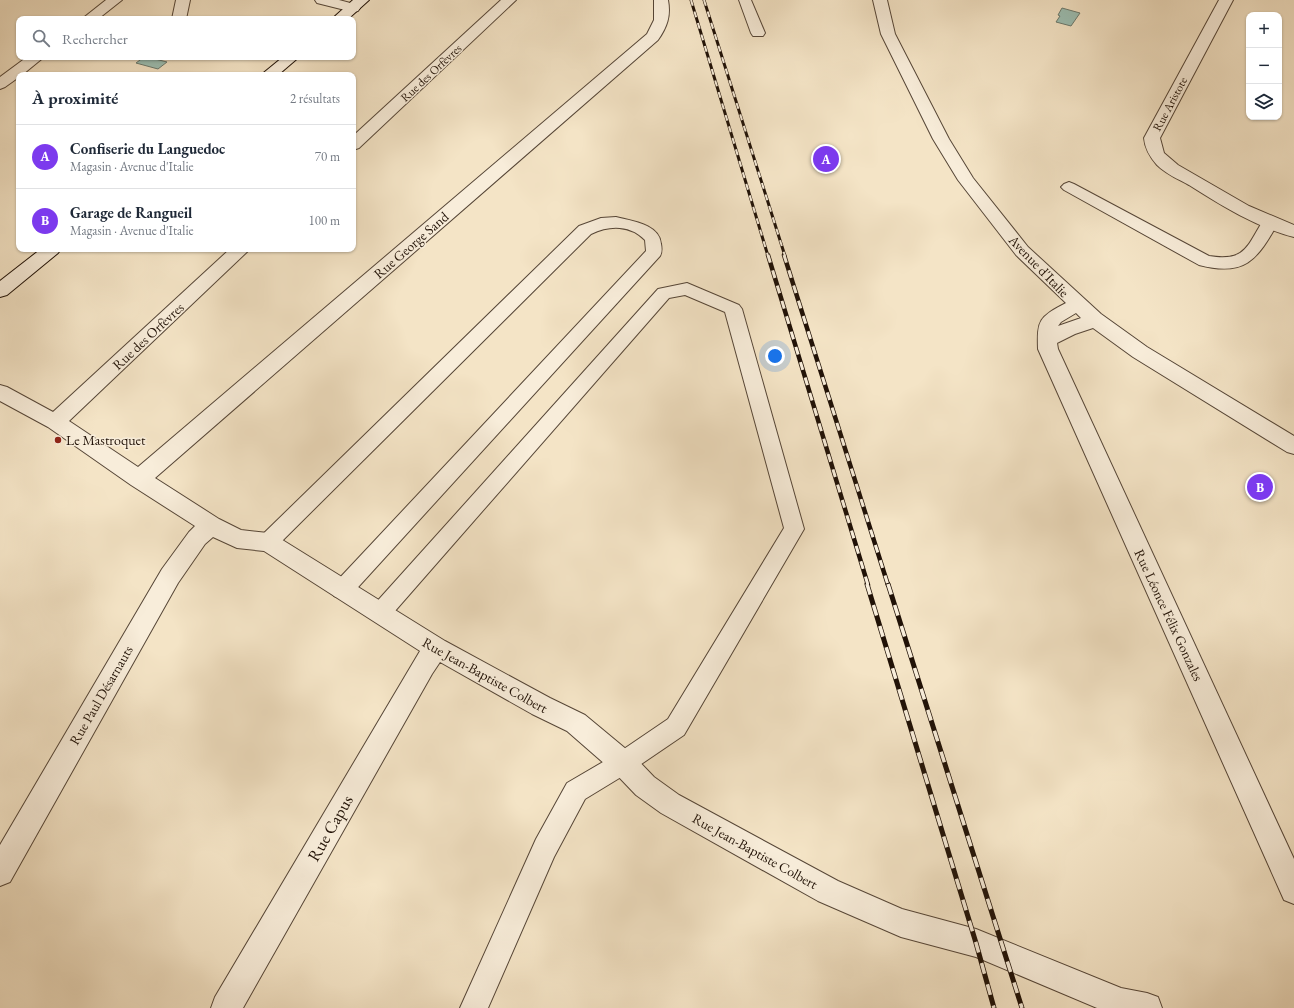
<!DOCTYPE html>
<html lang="fr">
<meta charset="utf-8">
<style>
:root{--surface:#fff;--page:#f2f2f3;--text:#1f2937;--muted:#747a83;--line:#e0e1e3;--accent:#7c3aed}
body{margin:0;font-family:"EB Garamond",serif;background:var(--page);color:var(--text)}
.controls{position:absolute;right:12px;top:12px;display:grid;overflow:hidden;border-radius:8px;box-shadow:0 1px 3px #0004}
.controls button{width:36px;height:36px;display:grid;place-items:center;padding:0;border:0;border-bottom:1px solid var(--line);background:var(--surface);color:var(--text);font:20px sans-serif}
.you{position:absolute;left:775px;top:356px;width:14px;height:14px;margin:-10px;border:3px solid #fff;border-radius:50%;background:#1a73e8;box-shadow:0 0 0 6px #1a73e833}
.badge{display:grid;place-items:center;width:26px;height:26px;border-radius:50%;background:var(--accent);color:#fff;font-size:13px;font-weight:700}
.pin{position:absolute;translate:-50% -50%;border:2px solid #fff;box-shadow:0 1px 4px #0006}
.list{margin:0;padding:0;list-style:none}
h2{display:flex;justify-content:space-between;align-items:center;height:52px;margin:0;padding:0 16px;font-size:17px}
h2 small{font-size:13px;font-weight:400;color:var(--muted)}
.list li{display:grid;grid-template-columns:26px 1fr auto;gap:12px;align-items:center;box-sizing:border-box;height:64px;padding:0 16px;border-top:1px solid var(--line)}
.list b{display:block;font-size:15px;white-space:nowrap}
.list p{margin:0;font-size:13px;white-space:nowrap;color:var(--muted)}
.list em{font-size:13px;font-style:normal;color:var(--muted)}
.icon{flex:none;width:22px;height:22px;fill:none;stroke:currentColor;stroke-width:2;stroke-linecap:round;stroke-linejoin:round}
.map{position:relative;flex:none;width:1294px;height:1008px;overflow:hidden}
.search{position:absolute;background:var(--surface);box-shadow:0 1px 3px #0004;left:16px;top:16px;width:340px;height:44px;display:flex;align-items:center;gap:10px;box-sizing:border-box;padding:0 14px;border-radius:8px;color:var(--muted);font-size:15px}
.panel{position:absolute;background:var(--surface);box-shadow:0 1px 3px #0004;left:16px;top:72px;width:340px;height:180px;border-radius:8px}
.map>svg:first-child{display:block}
.water{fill:#9cbfb3;stroke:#6b7a6e}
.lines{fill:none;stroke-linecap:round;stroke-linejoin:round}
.service-casing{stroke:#564637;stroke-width:2}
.minor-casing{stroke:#564637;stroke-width:2}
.secondary-casing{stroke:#211207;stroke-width:2}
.service{fill:#f8edda;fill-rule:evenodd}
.minor{fill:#f8edda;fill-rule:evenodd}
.secondary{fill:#f8edda;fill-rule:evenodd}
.rail-far2-casing{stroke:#211207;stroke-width:3}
.rail-far1-casing{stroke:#211207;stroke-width:4.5}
.rail-casing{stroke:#211207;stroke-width:5}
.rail-far2{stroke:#f8edda;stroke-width:2;stroke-dasharray:6;stroke-linecap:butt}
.rail-far1{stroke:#f8edda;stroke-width:3;stroke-dasharray:8;stroke-linecap:butt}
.rail{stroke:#f8edda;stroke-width:3.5;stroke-dasharray:11;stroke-linecap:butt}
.poi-dot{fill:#8f2418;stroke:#f8edda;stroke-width:1.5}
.labels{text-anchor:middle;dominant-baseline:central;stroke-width:3;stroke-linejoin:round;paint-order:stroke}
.far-street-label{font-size:12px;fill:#211207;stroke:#f8edda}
.street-label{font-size:14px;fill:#211207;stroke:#f8edda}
.poi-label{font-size:14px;fill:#211207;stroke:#f8edda;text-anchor:start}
.near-street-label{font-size:17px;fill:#211207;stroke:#f8edda}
</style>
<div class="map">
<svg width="1294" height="1008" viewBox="0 0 1294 1008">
<rect width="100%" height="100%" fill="#f4e4c6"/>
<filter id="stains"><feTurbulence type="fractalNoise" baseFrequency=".005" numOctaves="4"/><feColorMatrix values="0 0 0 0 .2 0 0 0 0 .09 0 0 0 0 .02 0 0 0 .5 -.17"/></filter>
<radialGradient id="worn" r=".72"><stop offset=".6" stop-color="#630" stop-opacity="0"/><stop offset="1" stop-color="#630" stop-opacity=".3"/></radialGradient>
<path class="water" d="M1062,8L1080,13L1071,26L1056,22L1060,16L1058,15Z
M144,57H147L167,62L158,69L136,63Z"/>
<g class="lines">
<g class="service-casing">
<path id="service" d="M739,0H751L765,33L763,36H753L751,33Z
M1069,182L1074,184L1209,256C1246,262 1247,246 1264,219L1270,218L1276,219L1278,223C1257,260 1245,277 1199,265L1064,190L1061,187L1064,184Z
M616,217C631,221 660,224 661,244C662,249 662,252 660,256L350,596L342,599L334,596L331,590L334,584L646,251L645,240C630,225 610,225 591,234L275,548L268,550L261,548L258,542L261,536L579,226L601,218Z
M687,283L739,305L742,309L804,529L684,735L631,771L585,799L554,857L488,1008H460L536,839L567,783L615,755L668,719L784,528L725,312L685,295L669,298L388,619L380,622L372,619L369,613L372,607L658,289Z"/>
</g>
<g class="minor-casing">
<path id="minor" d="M106,0H122L98,19H82Z
M176,0H190L186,19H172Z
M315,0H339L358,5L360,8L358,11L353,12L317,3Z
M501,0H516L359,148L353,150V136Z
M654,0H668C671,16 667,27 658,40L155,478L219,519L241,530L268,533L276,536L445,641L550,698L585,715L632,754L654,777L679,795L838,881L902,909L976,929L1121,988L1147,993L1158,997L1162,1008H1097L976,957L901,937L818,901L661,813L636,795L614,772L567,731L532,714L440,662L432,674L243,1008H211L215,997L420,651L264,551L237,548L213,537L205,544L178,583L10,882L0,886V845L162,569L189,532L195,526L131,485L48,427L0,401V385L7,387L53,412L230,249H250L69,421L138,467L647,34L654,20Z
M873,0H887L895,34L949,139L973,178L1028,247L1101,314L1147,347L1294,436V454L1287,452L1133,357L1093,328L1075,334L1057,343L1058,349L1294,859V904L1284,900L1038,349C1037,320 1039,317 1066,303L1016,255L958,180L933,139L881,34ZM1076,313L1081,318L1058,326L1061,322Z
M1219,0H1233L1160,138L1164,153L1178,165L1249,206L1294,225V237C1256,227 1222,206 1189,185C1178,179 1166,174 1157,165C1150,157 1145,149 1144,138Z
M27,57H44L22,75H19V77L5,87L0,89V77Z"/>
</g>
<g class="secondary-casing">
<path id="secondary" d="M353,0H369L348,19H332Z
M283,57H299L278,75H261Z
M41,249H61L58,253L7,295L0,297V281Z"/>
</g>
<use href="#service" class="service"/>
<use href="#minor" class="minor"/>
<use href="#secondary" class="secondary"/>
<g class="rail-far2-casing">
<path id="rail-far2" d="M691,0L768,256
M704,0L785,256"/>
</g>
<g class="rail-far1-casing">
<path id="rail-far1" d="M768,255L868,585
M784,255L888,585"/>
</g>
<g class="rail-casing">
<path id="rail" d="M867,584L976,943L994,1008
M888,584L1022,1008"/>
</g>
<use href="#rail-far2" class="rail-far2"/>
<use href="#rail-far1" class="rail-far1"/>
<use href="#rail" class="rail"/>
</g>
<circle class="poi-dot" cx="58" cy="440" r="4"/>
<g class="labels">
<g class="far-street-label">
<text transform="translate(431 73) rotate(-43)">Rue des Orfèvres</text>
<text transform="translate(1170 104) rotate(-62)">Rue Aristote</text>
</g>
<g class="street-label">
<text transform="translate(411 245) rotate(-41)">Rue George Sand</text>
<text transform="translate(1039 266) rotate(46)">Avenue d'Italie</text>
<text transform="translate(148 336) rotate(-43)">Rue des Orfèvres</text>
<text transform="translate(1169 615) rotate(65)">Rue Léonce Félix Gonzales</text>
<text transform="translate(485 675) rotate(29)">Rue Jean-Baptiste Colbert</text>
<text transform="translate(101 695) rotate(-60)">Rue Paul Désarnauts</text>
<text transform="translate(755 851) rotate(29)">Rue Jean-Baptiste Colbert</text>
</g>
<g class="poi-label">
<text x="66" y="440">Le Mastroquet</text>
</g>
<g class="near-street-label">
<text transform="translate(330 828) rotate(-60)">Rue Capus</text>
</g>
</g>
<rect width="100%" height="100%" filter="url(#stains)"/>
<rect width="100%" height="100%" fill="url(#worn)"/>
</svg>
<div class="controls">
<button>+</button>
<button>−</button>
<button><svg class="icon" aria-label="layers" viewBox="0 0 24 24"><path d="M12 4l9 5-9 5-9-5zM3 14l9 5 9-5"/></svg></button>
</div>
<div class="you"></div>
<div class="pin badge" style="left:826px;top:159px">A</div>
<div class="pin badge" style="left:1260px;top:487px">B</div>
<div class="search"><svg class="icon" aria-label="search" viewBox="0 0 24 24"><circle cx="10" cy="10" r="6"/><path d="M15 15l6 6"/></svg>Rechercher</div>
<section class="panel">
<h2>À proximité<small>2 résultats</small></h2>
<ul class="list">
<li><span class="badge">A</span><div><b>Confiserie du Languedoc</b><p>Magasin · Avenue d'Italie</p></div><em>70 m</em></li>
<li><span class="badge">B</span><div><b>Garage de Rangueil</b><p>Magasin · Avenue d'Italie</p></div><em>100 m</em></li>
</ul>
</section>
</div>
